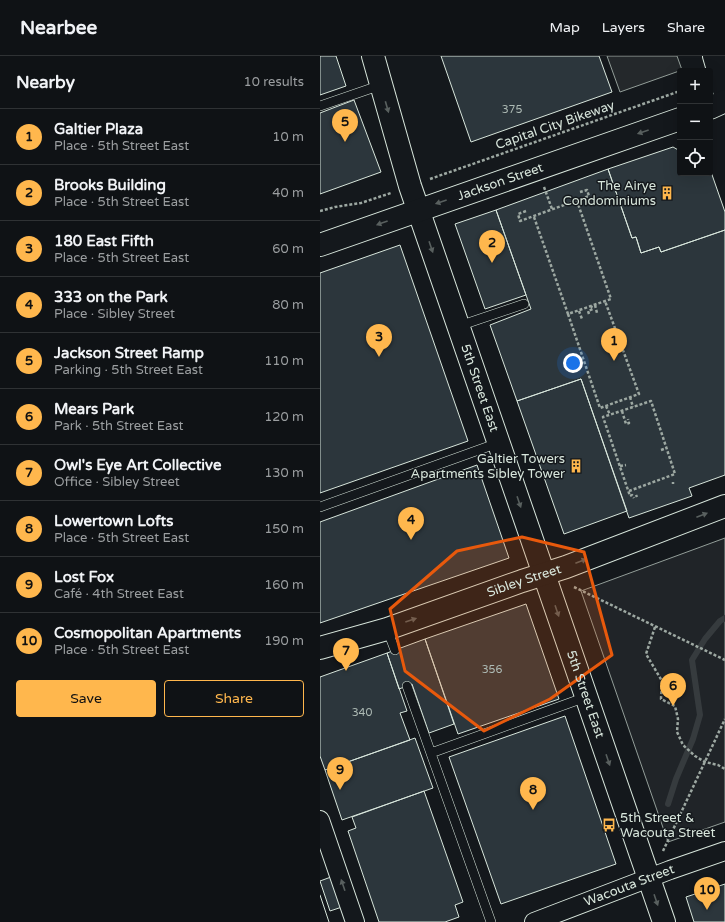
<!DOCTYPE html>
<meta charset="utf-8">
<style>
:root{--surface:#0f1215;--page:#1d2022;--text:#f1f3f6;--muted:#9b9ea0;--line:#2f3234;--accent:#ffb74d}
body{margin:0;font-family:"Varela Round",sans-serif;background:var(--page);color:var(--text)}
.controls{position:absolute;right:12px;top:12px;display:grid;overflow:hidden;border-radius:4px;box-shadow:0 4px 16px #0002}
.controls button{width:36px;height:36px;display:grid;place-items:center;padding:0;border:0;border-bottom:1px solid var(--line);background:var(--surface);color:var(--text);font:20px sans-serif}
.you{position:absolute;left:253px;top:307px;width:14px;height:14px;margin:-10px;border:3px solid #fff;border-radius:50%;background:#1a73e8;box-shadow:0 0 0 6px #1a73e833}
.badge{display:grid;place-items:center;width:26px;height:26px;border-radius:50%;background:var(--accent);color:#111;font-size:13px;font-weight:700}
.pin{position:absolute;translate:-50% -33px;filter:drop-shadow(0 1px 2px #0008)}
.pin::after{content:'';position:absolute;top:21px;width:14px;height:12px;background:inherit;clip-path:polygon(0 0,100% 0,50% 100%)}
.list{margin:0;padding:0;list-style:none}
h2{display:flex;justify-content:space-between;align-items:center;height:52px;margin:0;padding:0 16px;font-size:17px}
h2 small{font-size:13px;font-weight:400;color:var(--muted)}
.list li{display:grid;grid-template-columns:26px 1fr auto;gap:12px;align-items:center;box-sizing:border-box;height:56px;padding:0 16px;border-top:1px solid var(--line)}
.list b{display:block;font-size:15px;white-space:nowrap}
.list p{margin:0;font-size:13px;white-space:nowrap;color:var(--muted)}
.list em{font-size:13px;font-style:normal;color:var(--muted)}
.actions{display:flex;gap:8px;padding:12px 16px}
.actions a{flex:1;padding:9px 0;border:1px solid var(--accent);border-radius:4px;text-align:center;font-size:14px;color:var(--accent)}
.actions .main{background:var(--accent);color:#111}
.icon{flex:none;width:22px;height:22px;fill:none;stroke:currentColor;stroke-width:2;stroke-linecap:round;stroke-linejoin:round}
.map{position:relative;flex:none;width:405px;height:866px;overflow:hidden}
header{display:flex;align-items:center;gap:24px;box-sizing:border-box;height:56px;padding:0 20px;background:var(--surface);border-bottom:1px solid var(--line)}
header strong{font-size:19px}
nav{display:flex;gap:22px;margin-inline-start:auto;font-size:14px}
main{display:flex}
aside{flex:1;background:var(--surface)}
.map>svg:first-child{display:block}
.green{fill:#202428;stroke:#939e99}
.parking{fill:#24282b;stroke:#939e99}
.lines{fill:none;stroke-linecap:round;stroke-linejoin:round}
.stream{stroke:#363b3e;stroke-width:6}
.building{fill:#2c363c;stroke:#d8e6dc}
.lane-casing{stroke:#d8e6dc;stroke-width:10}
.street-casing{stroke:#d8e6dc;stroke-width:20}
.secondary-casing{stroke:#d8e6dc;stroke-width:24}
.path{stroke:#9da8a2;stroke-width:2.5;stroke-dasharray:3 2;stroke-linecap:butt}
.lane{stroke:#14181c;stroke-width:9}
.street{stroke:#14181c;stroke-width:18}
.secondary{stroke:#14181c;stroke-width:22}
.tram{stroke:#d8e6dc;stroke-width:1}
.oneway{fill:#59605f}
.marked{fill:#e8590c;fill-opacity:0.2;stroke:#e8590c;stroke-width:3;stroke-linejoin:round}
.labels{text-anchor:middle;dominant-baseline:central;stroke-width:3;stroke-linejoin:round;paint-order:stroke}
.number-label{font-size:11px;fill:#adbab4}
.street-label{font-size:13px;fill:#d8e6dc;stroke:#14181c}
.poi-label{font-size:13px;fill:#d8e6dc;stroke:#14181c;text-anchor:end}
</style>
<header>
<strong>Nearbee</strong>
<nav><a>Map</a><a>Layers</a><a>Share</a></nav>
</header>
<main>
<aside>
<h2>Nearby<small>10 results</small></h2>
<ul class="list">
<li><span class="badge">1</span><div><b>Galtier Plaza</b><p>Place · 5th Street East</p></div><em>10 m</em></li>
<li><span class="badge">2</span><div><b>Brooks Building</b><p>Place · 5th Street East</p></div><em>40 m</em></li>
<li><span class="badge">3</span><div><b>180 East Fifth</b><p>Place · 5th Street East</p></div><em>60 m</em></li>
<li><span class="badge">4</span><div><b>333 on the Park</b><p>Place · Sibley Street</p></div><em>80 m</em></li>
<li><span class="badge">5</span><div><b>Jackson Street Ramp</b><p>Parking · 5th Street East</p></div><em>110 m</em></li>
<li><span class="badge">6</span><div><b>Mears Park</b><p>Park · 5th Street East</p></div><em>120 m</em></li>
<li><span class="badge">7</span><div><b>Owl's Eye Art Collective</b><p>Office · Sibley Street</p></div><em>130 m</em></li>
<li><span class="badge">8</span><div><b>Lowertown Lofts</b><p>Place · 5th Street East</p></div><em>150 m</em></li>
<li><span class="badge">9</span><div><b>Lost Fox</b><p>Café · 4th Street East</p></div><em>160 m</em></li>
<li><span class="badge">10</span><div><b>Cosmopolitan Apartments</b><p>Place · 5th Street East</p></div><em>190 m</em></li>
</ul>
<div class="actions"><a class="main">Save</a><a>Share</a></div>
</aside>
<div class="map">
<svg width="405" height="866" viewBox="0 0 405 866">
<rect width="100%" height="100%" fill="#14181c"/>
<path class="green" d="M405,482V766L348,786L261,535Z"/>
<path class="parking" d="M287,0H357L362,14L300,36Z"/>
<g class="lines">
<path class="stream" d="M348,748L356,723L373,683L380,659L372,604L385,583L400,565L405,562"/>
</g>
<path class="building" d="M0,0H16L26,30L0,39Z
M121,0H279L292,36L151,86Z
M34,44L61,116L0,138V57Z
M353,91L360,95V117H390V113L405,156V174L341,196L339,191L321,197L316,181L312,182L288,113Z
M288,113L312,182L316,181L321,197L339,191L341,196L405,174V419L369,432L372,440L309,462L261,323L197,345L170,269L211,253L176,154Z
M176,154L206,239L165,253L135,168Z
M80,189L148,385L0,437V217Z
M261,323L307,455L244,478L197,345Z
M157,409L189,502L0,567V466Z
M206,548L239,643L138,678L105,583Z
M105,583L134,668L109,677L92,628L79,633L67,597Z
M67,597L87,655L80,657L90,684L5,714L0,700V621Z
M245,660L296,808L181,848L129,701Z
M95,682L113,732L22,764L5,714Z
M104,735L143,846L135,849L139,861L125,866H59L28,775L36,772L32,761Z
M11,821L22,851L10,855L0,825Z
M405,828V866H374L366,841Z"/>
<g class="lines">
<g class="lane-casing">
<path id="lane" d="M0,50L61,29
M139,270L204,248
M0,451L178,387
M67,573L75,594
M87,630L171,866
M111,697L266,641"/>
</g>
<g class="street-casing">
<g id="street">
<path d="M0,764L35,866"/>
<path id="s1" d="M214,866L350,814L405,795"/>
</g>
</g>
<g class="secondary-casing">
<g id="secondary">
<path id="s2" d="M53,0L90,130L344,866"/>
<path d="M394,0L405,38"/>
<path d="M390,52L405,45"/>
<path id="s3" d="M0,189L360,63"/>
<path id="s4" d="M0,592L67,573L202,525L246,511L405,450"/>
</g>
</g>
<path class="path" d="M110,123L360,35
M224,131L232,153
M0,155L15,151L41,147L71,137
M206,155L198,158L200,165L269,140L267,134L260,136
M214,161L248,258L291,243L257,145
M275,249L277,257L276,258
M259,255L262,263L263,262
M248,258L280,352L319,338L285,245
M269,258L268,255L273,253L271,250
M310,341L313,351
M286,350L290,359
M302,355L306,368L309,367L308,363
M341,394L347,392
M300,410L306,409
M353,426V428
M309,435L355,418L331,345L283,361L310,440L312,439L314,442
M316,439L317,441
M254,531L405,604
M335,571L326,598L342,625L341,643L355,650L358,663L357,676L363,689L375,700L385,706L398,709L405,713
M343,795L405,663"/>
<use href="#lane" class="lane"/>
<use href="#street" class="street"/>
<use href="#secondary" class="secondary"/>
<path class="tram" d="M0,839L9,866"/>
</g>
<defs><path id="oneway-solid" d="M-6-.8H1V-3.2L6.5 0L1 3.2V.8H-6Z"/></defs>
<g class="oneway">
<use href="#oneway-solid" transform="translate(67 51) rotate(74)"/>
<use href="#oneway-solid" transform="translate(323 76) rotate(161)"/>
<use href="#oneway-solid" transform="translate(121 146) rotate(161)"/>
<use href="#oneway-solid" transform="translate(62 167) rotate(160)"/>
<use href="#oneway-solid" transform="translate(111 191) rotate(71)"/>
<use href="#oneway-solid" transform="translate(199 446) rotate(71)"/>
<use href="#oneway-solid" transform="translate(382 459) rotate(-21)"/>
<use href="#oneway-solid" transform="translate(261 505) rotate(-21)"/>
<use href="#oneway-solid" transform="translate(237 555) rotate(71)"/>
<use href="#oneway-solid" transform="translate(91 564) rotate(-19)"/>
<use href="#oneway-solid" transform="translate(288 704) rotate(71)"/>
<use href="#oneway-solid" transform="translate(23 829) rotate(-109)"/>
<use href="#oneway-solid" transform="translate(336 844) rotate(71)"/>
</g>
<path class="marked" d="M202,481L264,496L292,599L230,643L164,675L85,615L70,553L137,495Z"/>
<defs>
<g id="building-bare" transform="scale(1.08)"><path d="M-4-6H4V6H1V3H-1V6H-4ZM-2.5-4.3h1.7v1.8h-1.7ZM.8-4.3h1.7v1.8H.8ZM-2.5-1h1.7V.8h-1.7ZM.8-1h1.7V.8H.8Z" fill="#ffb74d" stroke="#14181c" stroke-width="2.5" paint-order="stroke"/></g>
<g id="bus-bare" transform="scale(1.08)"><path d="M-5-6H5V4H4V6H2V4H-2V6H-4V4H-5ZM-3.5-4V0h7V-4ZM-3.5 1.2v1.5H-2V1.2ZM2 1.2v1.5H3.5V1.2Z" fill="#ffb74d" stroke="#14181c" stroke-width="2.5" paint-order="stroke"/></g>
</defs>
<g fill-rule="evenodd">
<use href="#building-bare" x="347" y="137"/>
<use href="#building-bare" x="256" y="410"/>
<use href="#bus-bare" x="289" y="769"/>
</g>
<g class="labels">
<g class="number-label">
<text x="192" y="53">375</text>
<text x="172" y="613">356</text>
<text x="42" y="656">340</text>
</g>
<g class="street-label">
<text transform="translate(235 69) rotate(-19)">Capital City Bikeway</text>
<text stroke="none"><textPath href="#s3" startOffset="191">Jackson Street</textPath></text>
<text stroke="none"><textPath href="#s2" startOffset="349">5th Street East</textPath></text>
<text stroke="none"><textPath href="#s4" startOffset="215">Sibley Street</textPath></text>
<text stroke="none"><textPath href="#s2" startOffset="673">5th Street East</textPath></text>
<text stroke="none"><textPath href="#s1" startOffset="102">Wacouta Street</textPath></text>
</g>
<g class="poi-label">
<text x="336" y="130">The Airye<tspan x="336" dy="15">Condominiums</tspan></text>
<text x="245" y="403">Galtier Towers<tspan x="245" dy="15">Apartments Sibley Tower</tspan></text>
<text x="300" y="762" text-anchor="start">5th Street &amp;<tspan x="300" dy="15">Wacouta Street</tspan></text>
</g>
</g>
</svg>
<div class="controls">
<button>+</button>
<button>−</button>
<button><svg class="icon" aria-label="locate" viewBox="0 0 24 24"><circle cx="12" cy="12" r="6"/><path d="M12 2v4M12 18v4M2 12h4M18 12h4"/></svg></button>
</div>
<div class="you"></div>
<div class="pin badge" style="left:294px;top:305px">1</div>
<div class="pin badge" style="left:172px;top:207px">2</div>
<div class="pin badge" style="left:59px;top:301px">3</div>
<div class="pin badge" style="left:91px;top:484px">4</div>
<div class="pin badge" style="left:25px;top:86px">5</div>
<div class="pin badge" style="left:353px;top:650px">6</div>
<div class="pin badge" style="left:26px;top:615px">7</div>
<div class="pin badge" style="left:213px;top:754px">8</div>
<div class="pin badge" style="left:20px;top:734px">9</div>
<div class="pin badge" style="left:387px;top:854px">10</div>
</div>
</main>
